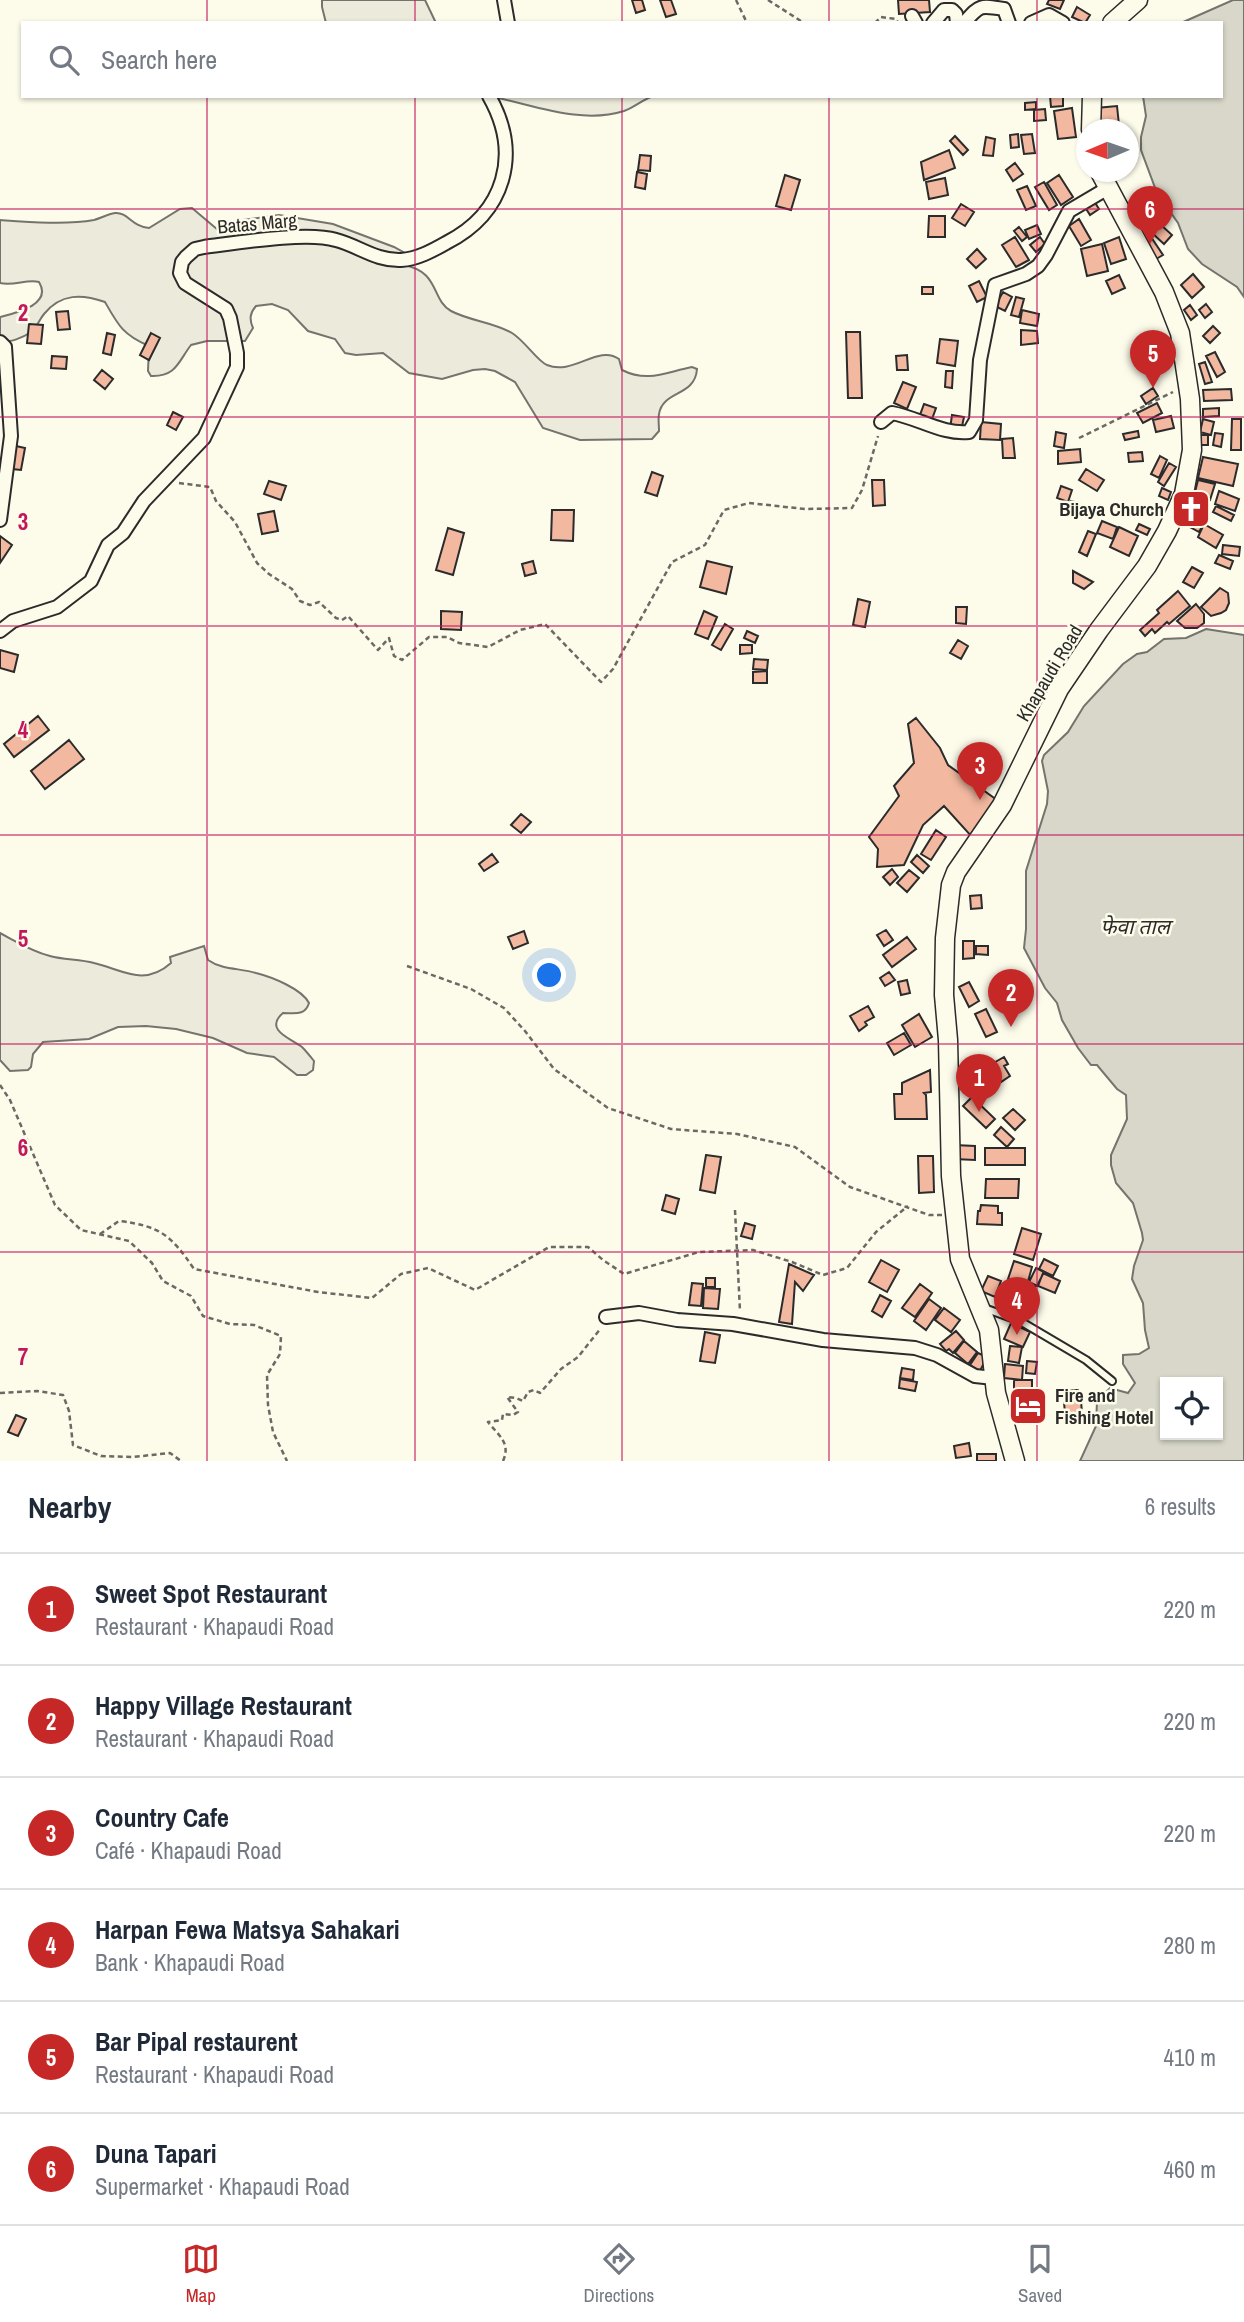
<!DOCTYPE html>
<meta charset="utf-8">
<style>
:root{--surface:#fff;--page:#f2f2f3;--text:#1f2937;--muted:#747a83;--line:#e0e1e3;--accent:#c62828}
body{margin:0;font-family:"Archivo Narrow","Noto Sans Devanagari",sans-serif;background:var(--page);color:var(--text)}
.controls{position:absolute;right:21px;bottom:21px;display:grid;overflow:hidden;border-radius:0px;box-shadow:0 2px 5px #0004}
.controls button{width:63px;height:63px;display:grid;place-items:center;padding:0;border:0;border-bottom:2px solid var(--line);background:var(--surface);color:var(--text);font:35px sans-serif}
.compass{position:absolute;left:1076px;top:119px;width:63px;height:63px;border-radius:50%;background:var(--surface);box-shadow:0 2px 5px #0004;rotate:268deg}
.you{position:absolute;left:550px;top:976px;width:24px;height:24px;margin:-18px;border:5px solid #fff;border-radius:50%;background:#1a73e8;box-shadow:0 0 0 10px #1a73e833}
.badge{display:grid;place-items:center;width:46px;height:46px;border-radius:50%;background:var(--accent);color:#fff;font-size:23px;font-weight:700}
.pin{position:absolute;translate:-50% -58px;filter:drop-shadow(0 2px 4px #0008)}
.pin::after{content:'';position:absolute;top:37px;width:24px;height:21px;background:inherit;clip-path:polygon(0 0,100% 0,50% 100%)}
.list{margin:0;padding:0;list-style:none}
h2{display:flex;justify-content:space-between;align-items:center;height:91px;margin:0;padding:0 28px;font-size:30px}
h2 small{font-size:23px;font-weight:400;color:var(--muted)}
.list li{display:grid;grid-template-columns:46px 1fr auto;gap:21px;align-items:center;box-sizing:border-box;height:112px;padding:0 28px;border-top:2px solid var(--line)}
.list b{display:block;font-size:26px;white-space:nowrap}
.list p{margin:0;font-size:23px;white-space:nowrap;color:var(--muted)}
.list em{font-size:23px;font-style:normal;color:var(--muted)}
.icon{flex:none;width:38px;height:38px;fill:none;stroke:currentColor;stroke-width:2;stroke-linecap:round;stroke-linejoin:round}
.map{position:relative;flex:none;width:1244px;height:1461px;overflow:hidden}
.search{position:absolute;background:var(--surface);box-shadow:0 2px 5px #0004;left:21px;right:21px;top:21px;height:77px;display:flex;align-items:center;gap:18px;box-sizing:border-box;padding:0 24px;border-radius:0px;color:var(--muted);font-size:26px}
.sheet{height:763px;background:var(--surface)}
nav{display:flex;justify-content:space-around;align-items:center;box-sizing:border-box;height:98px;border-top:2px solid var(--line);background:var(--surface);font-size:19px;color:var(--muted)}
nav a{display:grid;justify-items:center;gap:4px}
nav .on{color:var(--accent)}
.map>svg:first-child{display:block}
.green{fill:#ecebdb;stroke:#74746e;stroke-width:2}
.water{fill:#d8d7c9;stroke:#74746e;stroke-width:2;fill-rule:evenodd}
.building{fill:#f2b8a0;stroke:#2b2b2b;stroke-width:2}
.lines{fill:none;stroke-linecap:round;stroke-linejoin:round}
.lane-casing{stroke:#2b2b2b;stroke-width:10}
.street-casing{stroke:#2b2b2b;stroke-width:16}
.secondary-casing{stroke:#2b2b2b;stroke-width:21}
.path{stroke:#6a6964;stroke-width:2.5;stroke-dasharray:5 3.5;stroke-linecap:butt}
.lane{stroke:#fdfbea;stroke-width:6}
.street{stroke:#fdfbea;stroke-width:12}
.secondary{stroke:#fdfbea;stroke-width:18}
.grid{fill:none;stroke:#c2185b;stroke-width:2;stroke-opacity:0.55}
.labels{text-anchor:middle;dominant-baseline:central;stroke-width:5;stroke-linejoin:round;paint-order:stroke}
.street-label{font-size:19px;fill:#2b2b2b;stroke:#fdfbea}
.poi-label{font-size:19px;font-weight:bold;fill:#2b2b2b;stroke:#fdfbea;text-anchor:end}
.water-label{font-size:21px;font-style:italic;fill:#2b2b2b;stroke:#fdfbea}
.grid-label{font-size:23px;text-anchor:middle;font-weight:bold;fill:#c2185b;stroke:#fdfbea;stroke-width:5;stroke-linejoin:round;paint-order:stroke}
</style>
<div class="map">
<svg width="1244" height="1461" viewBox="0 0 1244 1461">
<rect width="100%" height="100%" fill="#fdfbea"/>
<path class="green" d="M322,0H425L436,23H326L322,7Z
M489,96H654C643,99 635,107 624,111C580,125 532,104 489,96Z
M192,208L218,230H228L243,220L279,215L333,224L394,247L421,262L403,265C440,271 431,300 451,311C470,321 493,322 512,333C525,341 538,362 547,365C573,376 598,344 619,359L622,370C648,383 666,372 692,367L697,369C695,397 663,390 659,414C658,419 659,425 659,431L652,439L580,440L543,428L515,382L495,371L485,369L473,370L442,379L409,373L383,353L356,355L345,353L335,339L308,331L288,310L272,304L256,306C250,313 249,319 253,328L245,341H207L191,345C178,362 176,377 151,376L148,371L149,346C123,335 118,325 105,302C82,294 61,293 44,314C39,320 37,327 31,332C21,339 12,341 0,343V317C15,313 53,305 39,282C27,279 14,286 0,283V220C28,222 67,225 94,220C101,218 108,214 115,213C128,212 132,227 149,228L180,209Z
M0,933C17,942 31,951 50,956C64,960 79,959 94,963C123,970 144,987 171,963L170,957L204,946L208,960C222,970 240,968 256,973C272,977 302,989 309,1003C305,1016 295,1013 283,1013C263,1030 292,1039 302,1047C306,1051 310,1056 314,1061L313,1070L306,1075H297L274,1057L247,1053L213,1038L176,1029L146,1026L118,1027L89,1039L43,1042L33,1054L31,1067L28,1070L10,1071L0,1060Z"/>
<path class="water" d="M1233,0H1244V297L1237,287L1202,264L1188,249L1178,223L1157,193L1141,150V137L1146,116L1143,96H1221V23H1181Z
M1206,629L1244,635V1461H1080L1096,1426L1097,1401L1110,1388L1128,1393L1135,1383L1123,1364V1355L1139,1354L1149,1348L1145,1330L1143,1303L1132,1279L1134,1266L1143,1240L1142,1233L1133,1203L1116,1183L1111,1165V1155L1127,1119L1126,1095L1117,1089L1097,1065H1091L1078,1048L1062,1020L1057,1003L1045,988L1024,948L1026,929V871L1047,804L1048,791L1042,761L1044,755L1068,732L1084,706L1123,664L1137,654L1147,652L1164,639L1186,638ZM1165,1382H1218V1435H1165Z"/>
<path class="building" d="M632,0H642L645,10L636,13Z
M660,0H671L676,14L666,17Z
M898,0H929L930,12L899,14Z
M1049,0H1064L1060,9L1047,4Z
M1077,7L1090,15L1085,23L1072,17Z
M1050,96H1063V106L1051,107Z
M1036,102V109L1025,110V103Z
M1117,106L1119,125L1098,127L1096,108Z
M1072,108L1076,137L1058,139L1054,111Z
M1045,109L1046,120L1034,121V110Z
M1018,134L1019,147L1011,148L1010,135Z
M1032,134L1035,153L1024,154L1021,135Z
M955,136L968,150L963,155L950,141Z
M986,137L995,139L993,156L983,155Z
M949,150L955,168L924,180L921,162Z
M640,155L651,156L650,171L638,170Z
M1015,163L1023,174L1013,181L1006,170Z
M637,172L647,174L645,189L635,187Z
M785,175L800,180L791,210L776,206Z
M1059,175L1073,197L1061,205L1047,183Z
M945,178L948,195L929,199L926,182Z
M1044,182L1057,205L1049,210L1035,187Z
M1027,186L1036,206L1026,210L1017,190Z
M1094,201L1099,209L1090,215L1085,207Z
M961,204L974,212L965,226L952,218Z
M929,216H945V237H928Z
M1079,219L1091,240L1081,246L1069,226Z
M1160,224L1172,235L1164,244L1152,233Z
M1037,225L1041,234L1029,239L1025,230Z
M1019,227L1027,237L1022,241L1014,231Z
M1015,237L1029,260L1016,267L1002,245Z
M1040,237L1045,244L1036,252L1030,245Z
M1119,237L1126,259L1111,264L1104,243Z
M1151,237L1163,255L1156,259L1144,242Z
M1102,244L1108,271L1087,276L1081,249Z
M977,249L986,259L976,268L967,259Z
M1193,274L1204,287L1192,298L1181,285Z
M1119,275L1125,288L1112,294L1106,281Z
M979,281L987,297L977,302L969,286Z
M922,287H933V294H922Z
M1003,292L1012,297L1005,311L995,306Z
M1016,297L1024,299L1019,317L1011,315Z
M1206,304L1212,312L1205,318L1199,310Z
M1190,305L1197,315L1191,320L1184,310Z
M1022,310L1039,314L1037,326L1020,323Z
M68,311L70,329L58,330L56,312Z
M29,324L43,325L41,344L27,343Z
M1213,326L1220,333L1210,343L1203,336Z
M1021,330L1037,331L1038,343L1021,345Z
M846,332H860L862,398H848Z
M107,333L115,335L111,355L103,353Z
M151,333L160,338L149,360L140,355Z
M940,339L958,341L955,366L937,363Z
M1215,352L1225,372L1217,377L1206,356Z
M907,355L908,370H897L896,356Z
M52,356L67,357L66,369L51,368Z
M1205,362L1212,382L1205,384L1199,364Z
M102,370L113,379L105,389L94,380Z
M946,371H953L952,388L945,387Z
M903,382L916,387L907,409L894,403Z
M1153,388L1158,396L1146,404L1141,396Z
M1231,389L1232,400L1204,401L1203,390Z
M1157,403L1162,413L1143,423L1137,413Z
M924,404L936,408L932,419L920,415Z
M1219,408V416L1203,417V409Z
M173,412L183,417L176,430L167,425Z
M952,415L964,417L961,431L950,429Z
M1171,416L1174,428L1156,432L1153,420Z
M1203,419L1214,422L1211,435L1200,432Z
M1232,419H1241V450H1231Z
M981,422L1001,424L1000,440L980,439Z
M1138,431L1139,437L1125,440L1123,434Z
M1056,432L1066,434L1064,448L1054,446Z
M1215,433L1223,434L1221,447L1213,445Z
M1198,435H1208V445H1198Z
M1013,438L1015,458H1003L1002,439Z
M16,446L25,448L21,470L12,469Z
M1080,449L1081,462L1058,464V451Z
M1142,452L1143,461L1129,462L1128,453Z
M1160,456L1167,460L1159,478L1151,474Z
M1203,457L1238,464L1233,486L1198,478Z
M1169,463L1176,467L1164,486L1158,482Z
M1086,469L1104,480L1097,491L1079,480Z
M652,472L663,476L657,496L645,492Z
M872,480H884L885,505L873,506Z
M1198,480L1215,484L1210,500L1194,496Z
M269,481L286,486L281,500L264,494Z
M1061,486L1072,490L1068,502L1057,498Z
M1162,488L1171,492L1168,500L1159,496Z
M1219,491L1239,499L1235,511L1215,504Z
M1191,497L1200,502L1191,521L1182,516Z
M1071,501L1079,503L1076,514L1068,512Z
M1216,506L1234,515L1231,521L1213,512Z
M552,510H574L573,541L551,540Z
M274,511L278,531L262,534L258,514Z
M1198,513L1207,518L1199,532L1190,527Z
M1102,521L1117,527L1113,539L1097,533Z
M1139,524L1150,529L1147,535L1136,530Z
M1204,524L1223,535L1216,548L1198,537Z
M1119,527L1138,536L1129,556L1110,547Z
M448,528L464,533L453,575L436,570Z
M1088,531L1096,534L1087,556L1079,552Z
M0,536L12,545L0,563Z
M1223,545L1240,547L1239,556L1222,554Z
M1219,555L1233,561L1230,569L1215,563Z
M533,561L536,573L525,576L522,564Z
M707,561L732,567L726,594L700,587Z
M1192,567L1203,573L1194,588L1183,582Z
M1073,571L1093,582L1084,589L1073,583Z
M1220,588L1228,593L1229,603L1226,610L1221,613L1211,616L1201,607Z
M1178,591L1190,606L1169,624L1167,622L1155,633L1152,629L1145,636L1140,630L1159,613L1157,610Z
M858,599L870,602L865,627L853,625Z
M1196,604L1204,614V623L1197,628H1185L1177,621Z
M956,607H967L966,624L956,623Z
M441,611L462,612L461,630L441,629Z
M704,611L717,617L708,639L695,634Z
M725,624L733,629L721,650L712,645Z
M747,631L758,636L755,643L744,638Z
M958,640L968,646L961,659L950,653Z
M740,645H752V653L740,654Z
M0,650L18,655L14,672L0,668Z
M754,659L768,660L767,670L753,669Z
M767,671V683H753V672Z
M38,716L49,730L14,757L4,744Z
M916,718L940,748L948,765L997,800L972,837L944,806L923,825L904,865L877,867L878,849L869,837L899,796L894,786L914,763L908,724Z
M69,740L84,759L45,789L31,771Z
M521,814L531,822L521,833L511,825Z
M936,830L946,837L931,860L921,854Z
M492,854L498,862L484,871L479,864Z
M917,855L929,866L923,873L911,862Z
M892,869L898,877L890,885L883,877Z
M909,870L919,878L907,892L897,883Z
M981,895L982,908L971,909L970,896Z
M886,930L893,940L884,946L877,935Z
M524,931L528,943L513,949L508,937Z
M907,937L916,949L892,967L883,955Z
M963,941H974V958L963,959Z
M976,946H988V955L976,954Z
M889,972L895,980L885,986L880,978Z
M907,980L910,993L901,995L898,982Z
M969,982L979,1001L969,1007L959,987Z
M868,1006L874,1017L865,1022L867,1025L859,1031L850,1016Z
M986,1009L997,1032L986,1037L975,1014Z
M919,1014L932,1037L915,1047L902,1025Z
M904,1033L911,1045L894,1055L887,1043Z
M1004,1057L1008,1064L1004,1066L1010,1076L1001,1082L990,1065Z
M930,1070L931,1092L924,1093L926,1095L927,1119H895L894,1094H902V1083Z
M972,1097L995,1119L986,1128L963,1106Z
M1013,1109L1025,1120L1015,1130L1003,1118Z
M1001,1127L1014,1139L1007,1147L994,1135Z
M954,1145L975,1146V1160L954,1159Z
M985,1148H1025V1165H985Z
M706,1155L721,1157L715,1193L700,1190Z
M918,1156H933L934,1192L919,1193Z
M986,1179H1019L1018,1198H985Z
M666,1195L679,1199L675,1214L662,1210Z
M981,1205L998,1206V1213H1002V1225L977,1224L978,1211H980Z
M745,1223L755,1226L752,1239L741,1236Z
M1022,1228L1041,1234L1033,1260L1014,1254Z
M1044,1259L1058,1266L1053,1276L1039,1269Z
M881,1260L899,1270L887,1292L869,1282Z
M1014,1261L1032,1267L1027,1285L1008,1279Z
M789,1264L814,1275L803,1291L795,1282L792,1324L779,1322Z
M1036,1268L1044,1272L1037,1286L1029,1282Z
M1043,1273L1060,1281L1055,1293L1038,1286Z
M988,1276L1001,1281L995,1297L981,1291Z
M706,1278H715V1287H706Z
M692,1283L703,1284L701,1306L689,1305Z
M920,1284L932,1293L915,1317L902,1308Z
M1027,1284L1035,1287L1029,1298L1022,1295Z
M704,1288L720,1289L718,1309L703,1308Z
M880,1295L891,1301L882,1317L872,1311Z
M929,1299L941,1308L926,1330L914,1321Z
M944,1308L960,1320L951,1332L935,1320Z
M1011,1323L1030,1332L1023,1347L1004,1339Z
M956,1331L964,1340L953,1353L949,1349L946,1351L940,1344Z
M705,1332L720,1335L715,1363L700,1361Z
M964,1341L977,1352L968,1364L955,1353Z
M1010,1346L1022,1347L1019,1363L1008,1361Z
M978,1353L987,1357L980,1371L970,1365Z
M1027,1361L1037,1362L1035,1374L1026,1373Z
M1005,1364L1023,1366L1022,1380L1004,1378Z
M902,1368L914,1370L913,1380L900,1378Z
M900,1379L917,1382L915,1391L899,1388Z
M1014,1380H1032V1394H1014Z
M1066,1390H1078V1397H1066Z
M1015,1397H1040L1041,1414H1015Z
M1081,1401L1082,1413L1065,1414L1064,1402Z
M16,1415L26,1419L18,1436L8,1432Z
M969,1443L971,1456L956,1458L954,1446Z
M977,1454H996V1461H977Z"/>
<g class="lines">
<g class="lane-casing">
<path id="lane" d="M984,1308L1020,1321L1086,1360L1112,1381
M1004,1315L1014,1293"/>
</g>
<g class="street-casing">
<path id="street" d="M504,0L508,23
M912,16L916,23
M933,23L944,10H952L956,14L957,23
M964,23C980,5 979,5 1004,9L1009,23
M1031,23L1049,15L1063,23
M0,342L5,347L11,436L0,520
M881,422L892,413C919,418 943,435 969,432L976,420L980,360L995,285L1026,274L1038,266L1046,255L1069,211L1108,188
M0,631L13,621L57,607L91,581L108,545L123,533L144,501L204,438L237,367V353L230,318L226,309L185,283L180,273L182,262L186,257L195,249L204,247C236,243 307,231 336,240C359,246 376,261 401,260C417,259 432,251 446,243C505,213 522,154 489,96
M606,1317L639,1313L677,1320L733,1324L823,1340L915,1348L937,1355L975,1376L994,1378"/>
</g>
<g class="secondary-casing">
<path id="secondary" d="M1112,23L1138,0
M1091,130L1092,96
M1015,1461L996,1393L989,1330L960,1259L951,1176L948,1040L944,995L945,938L951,885L956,872L1002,805L1059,689L1099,630L1147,566L1167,531L1184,494L1192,450L1190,399L1180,333L1164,292L1100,172"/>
</g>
<path class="path" d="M736,0L747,23
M768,0L804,23
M846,23H856
M875,23L881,17L896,19L898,23
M1079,438L1173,392
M179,483L210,487L216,501L235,522L257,563L269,574L292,589L300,601L310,605L319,602L336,618L342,620L348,616L378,650L389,638L394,656L402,660L429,637H447L459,643L488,647L520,630L545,624L601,682L613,669L672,562L705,545L724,510L749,503L805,509L852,508L862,490L878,436
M407,966L471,989L504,1008L525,1031L554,1069L608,1108L671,1129L737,1134L795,1147L850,1187L929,1215H942
M0,1085L10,1100L55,1205L81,1230L129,1241L152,1263L163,1281L191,1296L203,1316L230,1324L254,1325L281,1336L280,1354L267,1375L268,1405L273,1432L287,1461
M735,1210L740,1311
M100,1234L119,1221C160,1226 171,1235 194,1269L318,1292L372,1298L401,1274L428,1268L475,1290L549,1247H588L603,1260L624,1274L699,1252L753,1250L792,1262L823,1275L847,1268L876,1232L908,1206
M0,1393L37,1391L63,1395L69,1411L73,1445L101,1456L133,1457L170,1453L181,1461
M503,1461C511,1443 499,1436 488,1422L502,1420L503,1414L513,1415L518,1412L507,1397L516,1398L523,1401L528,1392L534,1390L540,1393L561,1369L578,1357L601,1328"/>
<use href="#lane" class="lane"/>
<use href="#street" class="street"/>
<use href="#secondary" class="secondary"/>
</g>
<path class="grid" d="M207,0V23M415,0V23M622,0V23M829,0V23M1037,0V23M207,96V1461M415,96V1461M622,96V1461M829,96V1461M1037,96V1461M0,209H1244M0,417H1244M0,626H1244M0,835H1244M0,1044H1244M0,1252H1244"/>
<defs>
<g id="church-square" transform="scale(2.0125)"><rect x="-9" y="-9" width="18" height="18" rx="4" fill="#c62828" stroke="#fdfbea"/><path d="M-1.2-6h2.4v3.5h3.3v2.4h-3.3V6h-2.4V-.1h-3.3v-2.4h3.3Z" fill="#fff"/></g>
<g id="hotel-square" transform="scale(2.0125)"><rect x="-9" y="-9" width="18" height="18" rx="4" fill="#c62828" stroke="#fdfbea"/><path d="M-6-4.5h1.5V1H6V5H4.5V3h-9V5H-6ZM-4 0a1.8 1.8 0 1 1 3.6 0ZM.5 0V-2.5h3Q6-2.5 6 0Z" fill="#fff"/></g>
</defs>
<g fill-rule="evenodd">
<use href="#church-square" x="1191" y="509"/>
<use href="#hotel-square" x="1028" y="1406"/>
</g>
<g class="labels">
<g class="street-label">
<text transform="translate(257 223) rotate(-5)">Batas Marg</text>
<text transform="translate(1049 673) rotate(-59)">Khapaudi Road</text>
</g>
<g class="poi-label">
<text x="1164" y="509">Bijaya Church</text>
<text x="1055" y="1395" text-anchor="start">Fire and<tspan x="1055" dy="22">Fishing Hotel</tspan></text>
</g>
<g class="water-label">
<text x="1135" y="926">फेवा ताल</text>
</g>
</g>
<g class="grid-label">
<text x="23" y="321">2</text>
<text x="23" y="530">3</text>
<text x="23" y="738">4</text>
<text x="23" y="947">5</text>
<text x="23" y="1156">6</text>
<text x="23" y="1365">7</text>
</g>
</svg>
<div class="controls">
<button><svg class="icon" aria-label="locate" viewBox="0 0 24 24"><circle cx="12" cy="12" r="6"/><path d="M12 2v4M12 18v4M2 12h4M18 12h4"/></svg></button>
</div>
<svg class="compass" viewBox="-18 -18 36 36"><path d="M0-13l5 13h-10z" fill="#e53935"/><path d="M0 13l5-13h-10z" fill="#747a83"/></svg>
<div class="you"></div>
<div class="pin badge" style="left:979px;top:1112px">1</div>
<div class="pin badge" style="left:1011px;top:1027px">2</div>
<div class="pin badge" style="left:980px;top:800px">3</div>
<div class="pin badge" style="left:1017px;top:1335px">4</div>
<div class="pin badge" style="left:1153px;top:388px">5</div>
<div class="pin badge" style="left:1150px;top:244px">6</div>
<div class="search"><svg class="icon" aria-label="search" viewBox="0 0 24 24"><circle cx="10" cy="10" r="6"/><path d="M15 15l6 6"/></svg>Search here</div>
</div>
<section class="sheet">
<h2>Nearby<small>6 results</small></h2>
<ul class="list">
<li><span class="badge">1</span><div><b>Sweet Spot Restaurant</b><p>Restaurant · Khapaudi Road</p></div><em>220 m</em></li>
<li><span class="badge">2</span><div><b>Happy Village Restaurant</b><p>Restaurant · Khapaudi Road</p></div><em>220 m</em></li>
<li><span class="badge">3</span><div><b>Country Cafe</b><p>Café · Khapaudi Road</p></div><em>220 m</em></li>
<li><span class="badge">4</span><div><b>Harpan Fewa Matsya Sahakari</b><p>Bank · Khapaudi Road</p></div><em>280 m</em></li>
<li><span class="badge">5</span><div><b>Bar Pipal restaurent</b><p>Restaurant · Khapaudi Road</p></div><em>410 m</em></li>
<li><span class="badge">6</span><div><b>Duna Tapari</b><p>Supermarket · Khapaudi Road</p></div><em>460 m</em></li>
</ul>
</section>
<nav>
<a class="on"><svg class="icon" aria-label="map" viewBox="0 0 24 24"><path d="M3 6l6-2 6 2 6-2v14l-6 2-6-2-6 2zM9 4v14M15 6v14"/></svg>Map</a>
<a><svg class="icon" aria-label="directions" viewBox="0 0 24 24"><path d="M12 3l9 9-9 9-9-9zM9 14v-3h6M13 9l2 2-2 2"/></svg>Directions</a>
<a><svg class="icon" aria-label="saved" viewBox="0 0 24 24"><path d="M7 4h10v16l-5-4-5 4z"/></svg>Saved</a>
</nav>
